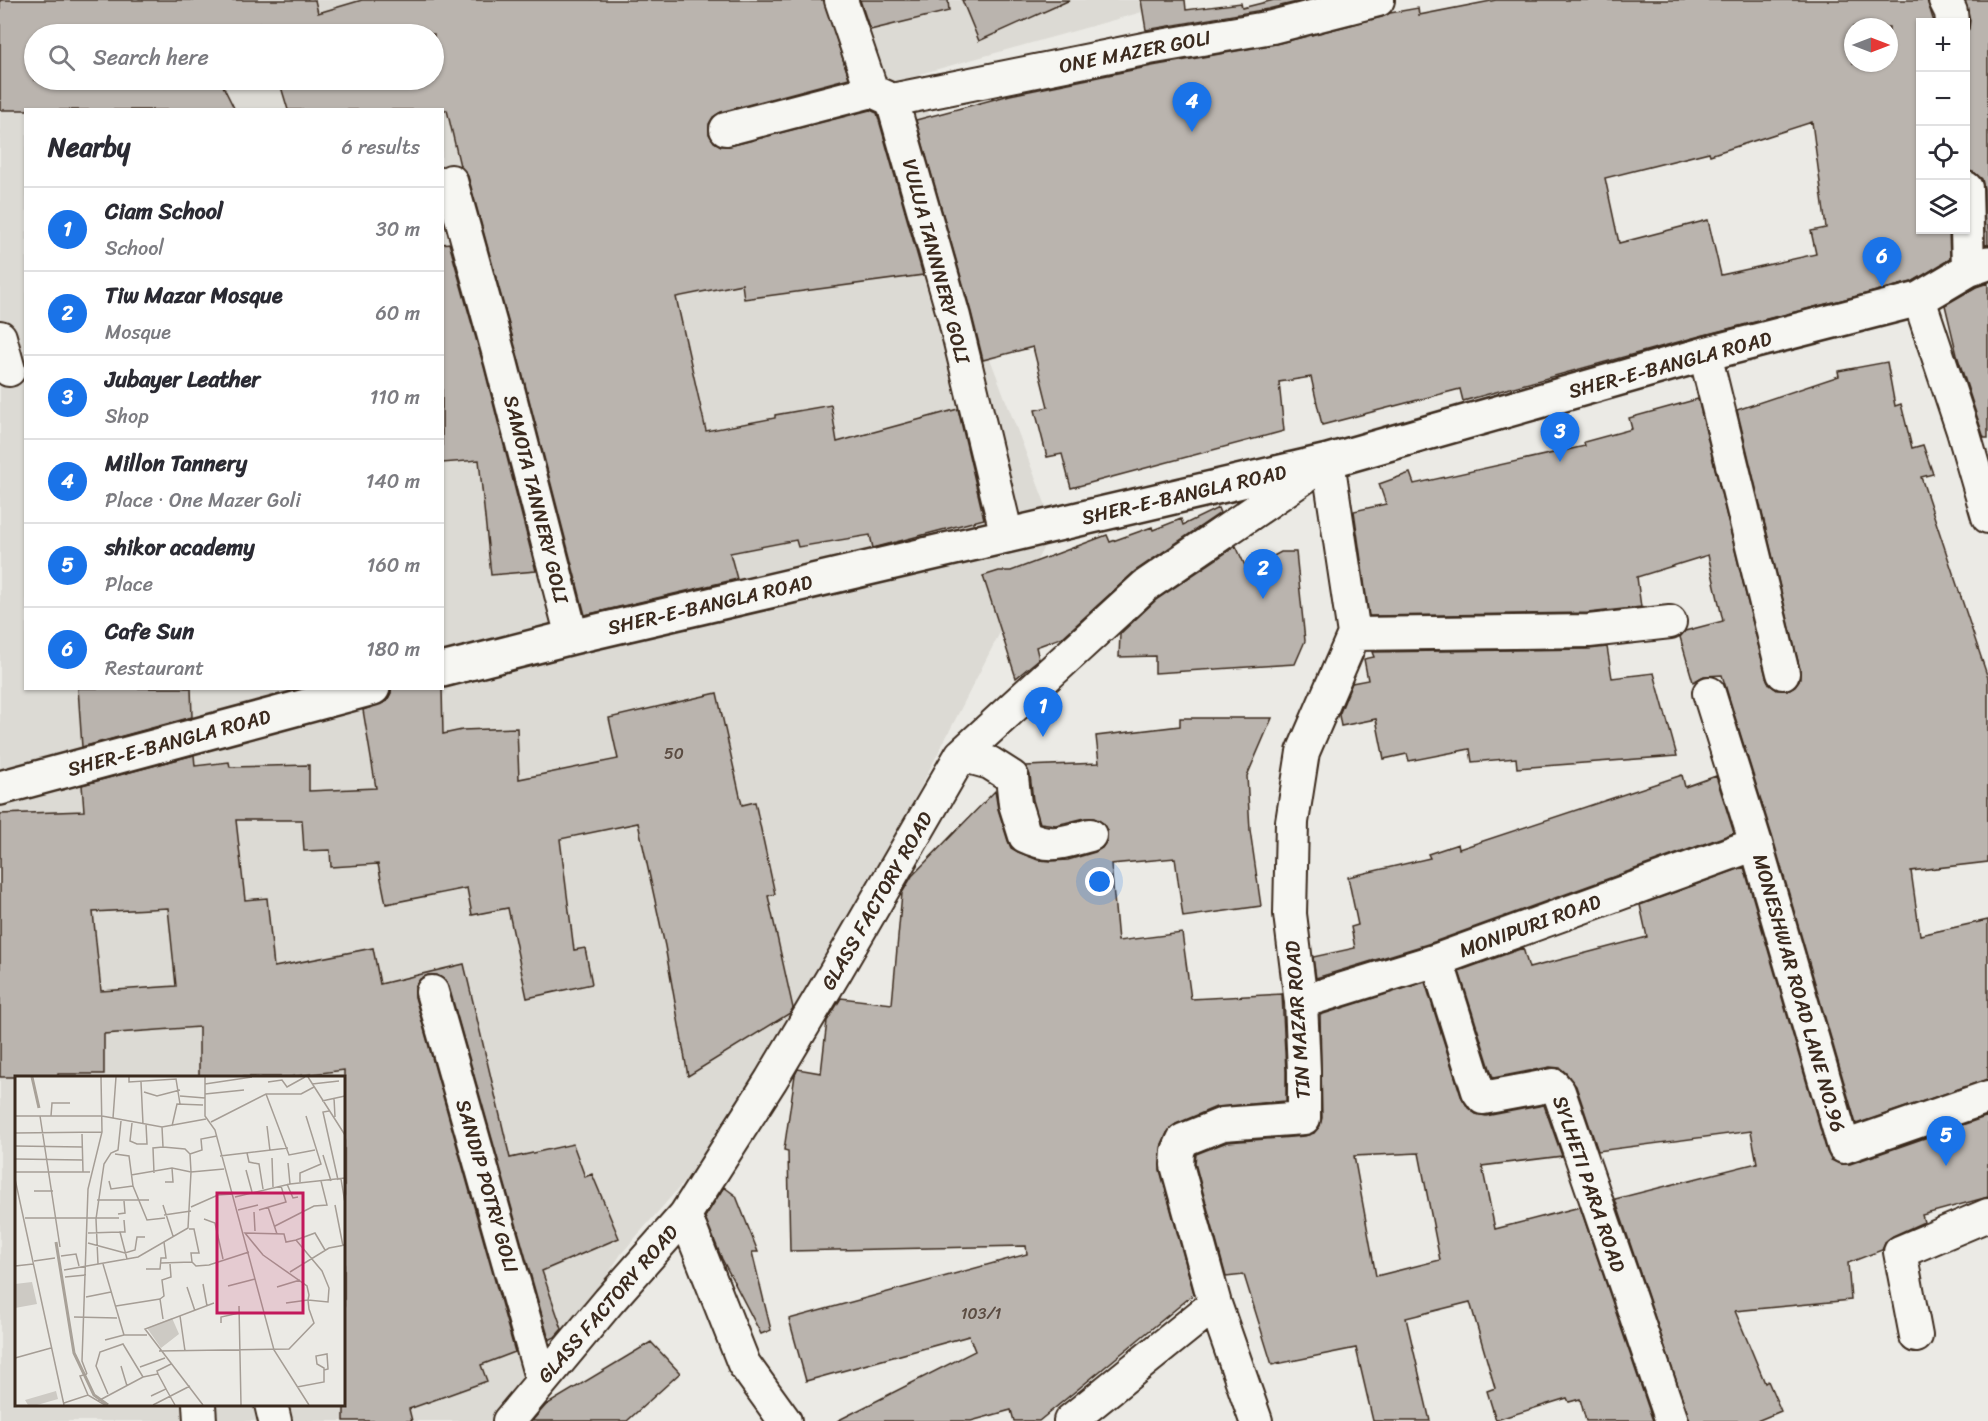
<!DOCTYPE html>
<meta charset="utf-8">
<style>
:root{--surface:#fff;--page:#f2f2f3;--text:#2b2b33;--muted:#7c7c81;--line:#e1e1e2;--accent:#1a73e8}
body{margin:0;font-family:Sriracha,sans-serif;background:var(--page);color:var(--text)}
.controls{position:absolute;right:18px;top:18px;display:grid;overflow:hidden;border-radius:0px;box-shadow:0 2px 4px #0004}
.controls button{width:54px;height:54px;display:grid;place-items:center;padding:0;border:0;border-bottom:2px solid var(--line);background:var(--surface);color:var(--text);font:30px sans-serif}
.compass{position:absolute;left:1844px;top:18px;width:54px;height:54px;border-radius:50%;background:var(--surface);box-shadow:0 2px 4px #0004;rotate:90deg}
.you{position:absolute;left:1100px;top:882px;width:21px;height:21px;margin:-15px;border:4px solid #fff;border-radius:50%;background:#1a73e8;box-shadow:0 0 0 9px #1a73e833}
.badge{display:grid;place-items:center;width:39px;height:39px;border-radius:50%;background:var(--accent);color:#fff;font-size:20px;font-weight:700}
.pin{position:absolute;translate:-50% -50px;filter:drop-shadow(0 2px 3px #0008)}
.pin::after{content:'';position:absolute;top:32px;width:21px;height:18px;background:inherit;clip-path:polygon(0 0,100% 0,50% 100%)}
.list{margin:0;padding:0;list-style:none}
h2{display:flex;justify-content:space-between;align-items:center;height:78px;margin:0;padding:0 24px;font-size:26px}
h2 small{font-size:20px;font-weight:400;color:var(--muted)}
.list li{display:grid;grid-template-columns:39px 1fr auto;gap:18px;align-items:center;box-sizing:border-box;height:84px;padding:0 24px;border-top:2px solid var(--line)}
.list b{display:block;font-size:22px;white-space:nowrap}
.list p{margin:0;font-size:20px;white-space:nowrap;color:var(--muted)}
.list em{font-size:20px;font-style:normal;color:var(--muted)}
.icon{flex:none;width:33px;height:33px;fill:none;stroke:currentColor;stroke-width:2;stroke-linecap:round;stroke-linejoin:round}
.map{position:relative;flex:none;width:1988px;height:1421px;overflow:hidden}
.search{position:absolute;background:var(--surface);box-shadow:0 2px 4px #0004;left:24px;top:24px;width:420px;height:66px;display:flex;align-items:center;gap:15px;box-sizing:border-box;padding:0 21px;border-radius:33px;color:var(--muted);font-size:22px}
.panel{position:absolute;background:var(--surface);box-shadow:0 2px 4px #0004;left:24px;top:108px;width:420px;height:582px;border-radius:0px}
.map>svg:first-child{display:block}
.built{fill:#dcdad4;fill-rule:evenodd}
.building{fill:#bab4ae;stroke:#3b2a1e;stroke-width:1.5;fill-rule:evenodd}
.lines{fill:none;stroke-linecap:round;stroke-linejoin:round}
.minor-casing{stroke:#3b2a1e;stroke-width:36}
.tertiary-casing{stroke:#3b2a1e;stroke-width:38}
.minor{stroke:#f6f6f2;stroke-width:32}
.tertiary{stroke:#f6f6f2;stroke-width:33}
.labels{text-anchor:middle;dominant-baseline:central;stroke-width:4.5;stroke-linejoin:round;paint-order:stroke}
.number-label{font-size:16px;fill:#5b4c42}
.street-label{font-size:20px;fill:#3b2a1e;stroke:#f6f6f2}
.inset-river{fill:none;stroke:#a8a198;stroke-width:3}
.inset-road{fill:none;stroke:#a59d95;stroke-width:1.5}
.view{fill:#c2185b;fill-opacity:0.15;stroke:#c2185b;stroke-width:3}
.inset-edge{fill:none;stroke:#3b2a1e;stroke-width:3}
</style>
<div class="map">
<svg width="1988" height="1421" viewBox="0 0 1988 1421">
<rect width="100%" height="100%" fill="#ebeae5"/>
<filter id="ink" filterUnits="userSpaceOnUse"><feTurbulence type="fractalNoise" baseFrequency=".0167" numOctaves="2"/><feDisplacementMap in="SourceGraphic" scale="12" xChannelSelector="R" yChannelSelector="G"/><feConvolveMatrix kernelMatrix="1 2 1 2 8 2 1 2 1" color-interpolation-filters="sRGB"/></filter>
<g filter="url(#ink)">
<path class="built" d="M0,0H1185L920,74L975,319L1054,527L767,1087L621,1254L513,1421H0ZM34,34H434V80H34ZM26,110H442V688H26ZM16,1078H344V1404H16Z"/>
<path class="building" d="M0,0H315L318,13L362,0H824L849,78L721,112L713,117L709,124V134L714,142L721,146H730L870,110L877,113L923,275L744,299L742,284L676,297L706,431L775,418V415L831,405L837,442L958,409L984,519L873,548L870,535L798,547L796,540L730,553L737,579L585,615L518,357L468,176L460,166L447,110H288L279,80H434V34H265L262,23L207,34H34V80H220L235,110H0Z
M860,0H948L949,11L870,30Z
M962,0H1070L979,41Z
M1141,0H1185L1186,10L1241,3L1242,8L1274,0H1305L1268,9L1146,30Z
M1496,0H1927L1934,22H1920V230H1949L1950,259L1912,282L1700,336L1463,401L1460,389L1322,425L1311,377L1279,382L1284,431L1071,488L1062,454L1047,457L1035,410L1048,407L1033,347L983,360L971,312L916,120L1010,95L1152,66L1276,44L1382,17L1390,13L1418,8L1419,15ZM1853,27H1889V63H1853ZM1812,122L1826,228L1811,231L1816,254L1721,275L1708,220L1619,243L1605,178L1709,152L1710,155Z
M1965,0H1988V245H1985L1984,188L1982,179L1975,173L1965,170V33L1969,29L1970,20Z
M449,243L484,367L536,571L491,575L479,460L442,463V244Z
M1988,283V438H1984L1957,355L1945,305L1976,287Z
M1887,362L1895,406L1901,404L1912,448L1923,445L1933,474L1921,477L1988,678V862L1911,871L1920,935L1988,920V1079L1856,1124L1773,839L1722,675L1704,676L1693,682L1680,637L1685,631L1723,621L1708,555L1637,577L1641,607L1588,613L1369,616L1354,511L1386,504L1379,484L1410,473L1414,484L1585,446L1584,442L1632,429L1629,418L1698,399L1766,677L1770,685L1777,690H1788L1795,686L1800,679V669L1737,410L1839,376L1838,371Z
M1218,508L1220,513L1135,571L1063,637L1036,647L1039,659L1016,678L983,576L999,571H1011L1107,535L1110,542L1152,527L1153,530L1181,519L1183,525Z
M1236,546L1247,570L1281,552H1296L1305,641L1295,664L1155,673V656L1119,657L1120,634L1156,600Z
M1607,647L1612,678L1654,673L1677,756L1517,768L1516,758L1472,762L1470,749L1409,761L1407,754L1384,759L1376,719L1341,726L1339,715L1352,683L1368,680L1364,659L1374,657L1372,652L1589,649Z
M78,688H191L192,717L82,747Z
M391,688H442L443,734L462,730L517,728L519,779L618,759L609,718L717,693L742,805L755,802L775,894L768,896L793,1008L790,1013L688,1076L665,946L638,823L560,839L574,950L585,948L592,984L527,998L508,908L472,915L467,888L386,904L378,864L331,867L330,850L304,851L302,820H236L245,900L267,898L274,967L373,948L380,984L464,964L510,1158L573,1144L585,1177L592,1174L619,1238L542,1271L562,1329L555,1337L549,1340L449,987L445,980L437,975H428L420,979L415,987V997L515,1352L481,1365L487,1381L409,1409L412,1421H344V1070L289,1077H199V1027L104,1034V1074H58V1077H0V814L84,811L82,785L194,755L195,766L229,762L230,767L309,765V791L376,788L363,710L386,702L391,693ZM168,908L176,986L101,991L93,912Z
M1180,718H1272L1247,776L1250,830L1261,906L1183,917L1175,858L1111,864L1118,941L1182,933L1191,999L1282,994L1286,1071V1101L1216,1107L1176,1124L1167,1133L1162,1144L1160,1170L1194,1294L1039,1421H1014L1011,1410L971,1421H837L975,1351L969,1336L806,1381L789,1319L1027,1254L1026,1246L790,1251L788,1151L784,1150L795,1075L798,1069L821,1073L827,1021L841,998L892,1004L902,893L912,876L995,791L998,809L1008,841L1011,848L1018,852L1038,860L1051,861L1068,860L1095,852L1102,848L1107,840V831L1103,823L1094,818H1085L1056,825L1040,823L1033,800L1030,775L1026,766L1099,763L1096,736L1180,726Z
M1682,775L1685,787L1716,776L1734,833L1431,943L1316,978L1313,957L1355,948L1351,927L1358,925L1348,877L1430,858L1428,854L1458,844L1459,849Z
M1744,867L1827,1152L1831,1160L1840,1164H1850L1988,1116V1197L1922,1215L1924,1222L1893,1236L1886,1241L1882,1250L1848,1263L1851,1300L1735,1311L1765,1383L1768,1381L1781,1411L1757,1421H1690L1615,1199L1757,1163L1751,1131L1598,1151L1576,1086L1566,1073L1560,1068L1550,1067L1493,1078L1459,971L1523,948L1529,968L1647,937L1640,905Z
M1425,982L1461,1096L1468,1108L1476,1114L1486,1116L1544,1105L1562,1156L1482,1166L1495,1229L1580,1207L1653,1421H1586L1580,1399L1569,1402L1567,1398L1496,1420L1487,1391L1495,1388L1470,1302L1406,1318L1430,1421H1373L1356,1348L1272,1365L1244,1275L1226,1277L1195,1163L1196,1154L1227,1142L1305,1136L1314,1133L1320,1126L1322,1118L1320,1015ZM1419,1153L1440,1260L1376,1276L1354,1156Z
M724,1187L736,1196L758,1252H752L771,1330L761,1334L722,1259L705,1217Z
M651,1342L680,1373L627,1421H532L546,1405Z"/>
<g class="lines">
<g class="minor-casing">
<path id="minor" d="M841,0L872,91L892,100L954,317L1007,536
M1945,0L1951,12L1952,22
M892,100L1149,48L1272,27L1378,0
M726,129L872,91
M451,181L501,362L572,637
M1966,188L1968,270
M1919,299L1963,431L1988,517
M0,337L9,370
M1705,354L1783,673
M1354,634L1589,631L1670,622
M1709,693L1756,844L1844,1147L1988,1097
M961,755L990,763L1012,777L1015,804L1025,836C1052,849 1063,842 1090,835
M1437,960L1478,1091L1483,1098L1553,1085L1559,1092L1672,1421
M432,992L542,1381
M1301,1002L1437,960L1756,844
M685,1215L744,1364L785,1421
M1215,1304L1256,1421
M1916,1336L1900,1252L1988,1215
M199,1404L200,1421
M271,1404L275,1421
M509,1421L609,1301L685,1215L771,1080L836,971L961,755L1145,586L1328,461L1354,634L1303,752L1292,822L1290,914L1301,1002L1304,1071V1118L1223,1124L1183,1140L1178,1151L1177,1165L1215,1304L1070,1421"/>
</g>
<g class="tertiary-casing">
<path id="tertiary" d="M442,670L572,637L1328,461L1705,354L1919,299L1968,270L1988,263
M0,788L373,688"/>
</g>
<use href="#minor" class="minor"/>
<use href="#tertiary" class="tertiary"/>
</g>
</g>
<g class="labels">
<g class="number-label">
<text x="674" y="753">50</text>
<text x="981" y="1313">103/1</text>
</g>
<g class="street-label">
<text transform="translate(1135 52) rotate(-11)">ONE MAZER GOLI</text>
<text transform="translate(936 261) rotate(75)">VULUA TANNNERY GOLI</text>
<text transform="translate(1670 365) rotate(-15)">SHER-E-BANGLA ROAD</text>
<text transform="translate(1184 495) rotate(-13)">SHER-E-BANGLA ROAD</text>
<text transform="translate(536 499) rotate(76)">SAMOTA TANNERY GOLI</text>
<text transform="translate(710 605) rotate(-13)">SHER-E-BANGLA ROAD</text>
<text transform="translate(169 743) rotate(-15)">SHER-E-BANGLA ROAD</text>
<text transform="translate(877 901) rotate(-60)">GLASS FACTORY ROAD</text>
<text transform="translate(1530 926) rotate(-20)">MONIPURI ROAD</text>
<text transform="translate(1799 993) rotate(74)">MONESHWAR ROAD LANE NO.96</text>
<text transform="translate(1298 1020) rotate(-94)">TIN MAZAR ROAD</text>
<text transform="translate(1589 1184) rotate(71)">SYLHETI PARA ROAD</text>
<text transform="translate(487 1186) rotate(74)">SANDIP POTRY GOLI</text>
<text transform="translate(608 1304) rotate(-49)">GLASS FACTORY ROAD</text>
</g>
</g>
<g transform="translate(15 1076)">
<rect width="330" height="330" fill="#ebeae5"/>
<path d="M17,206L22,228L0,232V208ZM157,242L164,258L146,272L132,252ZM41,315L43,323L22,329H13L10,324Z" fill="#cdcac4"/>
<path class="inset-river" d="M17,1L24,32M41,166L59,277L79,319L93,329"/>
<path class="inset-road" d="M114,1V6L161,3L165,28M190,1V40L200,54L259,274L294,329M293,1L330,59M126,6L128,48M253,6L267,4L272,11L290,1M190,8L237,1M297,8L324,5M129,16L142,20L165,14M190,18L229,14M251,18L274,79L300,74M165,20L190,22M319,22L320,41M307,25L330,20M314,35L308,36L323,104M0,40H87L147,51L191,43M25,40L45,171M36,40L37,27H55M98,42L101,1M196,46L251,18H286L299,11M117,47L115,65L122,68H132L131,48M157,50L162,28L188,29M252,50L255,75M147,51L148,71M0,57L87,56M67,58L68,96M0,70L67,71M232,77L234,86L244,88L248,113M100,78L114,80L118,110L132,144L150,142M175,78L187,74L186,63L202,60M308,79L316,105M205,80L273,72M257,82L258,111M0,83L68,84M273,87L275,108M231,94L237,116M0,96H75M139,97L138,72L148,71L170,73L175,78L176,96M116,99L157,92L176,96L209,93M0,103L49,329M326,103L330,127M94,105L96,113L118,110M150,106H158L157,92M285,106V97L306,88L291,40M272,108L278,122L283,121M19,115H38M220,121L275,108L330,102M82,124H134M148,129L158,160M320,129L328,170M176,131L203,119L218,118M253,131L262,158M223,134L243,129M244,134L271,126L266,110M239,136L240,155M103,138L110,137L109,125M149,139L176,135M10,142H104M81,143L89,88L96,77L103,74L106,45M81,143L83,188M189,143L200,147L208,183M109,144L110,156H105L112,183M260,150L299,130L312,129L306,105M174,153H179L184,177H176L177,186M73,157L105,156M281,164L300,157L310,174M73,167L110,177L120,174L122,161H130M46,180L61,178L64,190M19,185L40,182M177,186L181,190L194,189L234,176M146,187L177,186M88,188L109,259M0,190L18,188M131,193H145L146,182H151L149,166M49,194L123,181L173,152L176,96M275,196L314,172L330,169M50,201L71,199M188,208L192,230M213,210L240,203M172,211L180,235M262,211L285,204M71,221L96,216M145,223L149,220L147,204L156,201L155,188M145,223L148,243M101,230L145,223M224,230L226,329M165,240L170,275M59,241L102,242M206,247V241L224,237M109,259H132M90,264L109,259M144,275L274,273L299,247L294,233L293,224L294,219L292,210L248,179L230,157L269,158L271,166L281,164L307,195L314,212L313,226L293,224L271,227M0,282L36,272M106,290L112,310M125,291L150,282M72,298L67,285L73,113L87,56L86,1M72,298L65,300L73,319M282,311L309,306V292L302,288L301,280L312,278L313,293L309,294M151,313L160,329M93,318L81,290L85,276L108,268L128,301M136,320L151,313L143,298M83,325L128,301L143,298L142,295L156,288M49,327L73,319L90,329M138,329L175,310M188,329L130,253L199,227"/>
<path class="view" d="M202,117H288V237H202Z"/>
<rect width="330" height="330" class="inset-edge"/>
</g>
</svg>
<div class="controls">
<button>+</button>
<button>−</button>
<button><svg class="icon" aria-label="locate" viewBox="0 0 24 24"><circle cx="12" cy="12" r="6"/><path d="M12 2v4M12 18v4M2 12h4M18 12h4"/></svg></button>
<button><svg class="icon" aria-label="layers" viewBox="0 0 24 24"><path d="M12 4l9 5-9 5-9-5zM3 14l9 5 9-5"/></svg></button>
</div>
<svg class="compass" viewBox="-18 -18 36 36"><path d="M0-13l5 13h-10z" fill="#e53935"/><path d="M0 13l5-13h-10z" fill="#7c7c81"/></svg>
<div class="you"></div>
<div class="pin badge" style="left:1043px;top:737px">1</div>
<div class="pin badge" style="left:1263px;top:599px">2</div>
<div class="pin badge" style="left:1560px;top:462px">3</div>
<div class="pin badge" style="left:1192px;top:132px">4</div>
<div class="pin badge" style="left:1946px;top:1166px">5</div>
<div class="pin badge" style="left:1882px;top:287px">6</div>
<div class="search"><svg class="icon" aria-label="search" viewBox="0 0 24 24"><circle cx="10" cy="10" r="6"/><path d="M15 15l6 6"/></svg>Search here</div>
<section class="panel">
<h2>Nearby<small>6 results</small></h2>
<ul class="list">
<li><span class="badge">1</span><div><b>Ciam School</b><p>School</p></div><em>30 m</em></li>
<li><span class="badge">2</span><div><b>Tiw Mazar Mosque</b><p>Mosque</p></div><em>60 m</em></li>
<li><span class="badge">3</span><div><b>Jubayer Leather</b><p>Shop</p></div><em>110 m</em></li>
<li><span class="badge">4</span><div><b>Millon Tannery</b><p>Place · One Mazer Goli</p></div><em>140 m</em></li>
<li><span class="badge">5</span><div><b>shikor academy</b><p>Place</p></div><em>160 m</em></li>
<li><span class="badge">6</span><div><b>Cafe Sun</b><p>Restaurant</p></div><em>180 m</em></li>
</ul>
</section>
</div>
